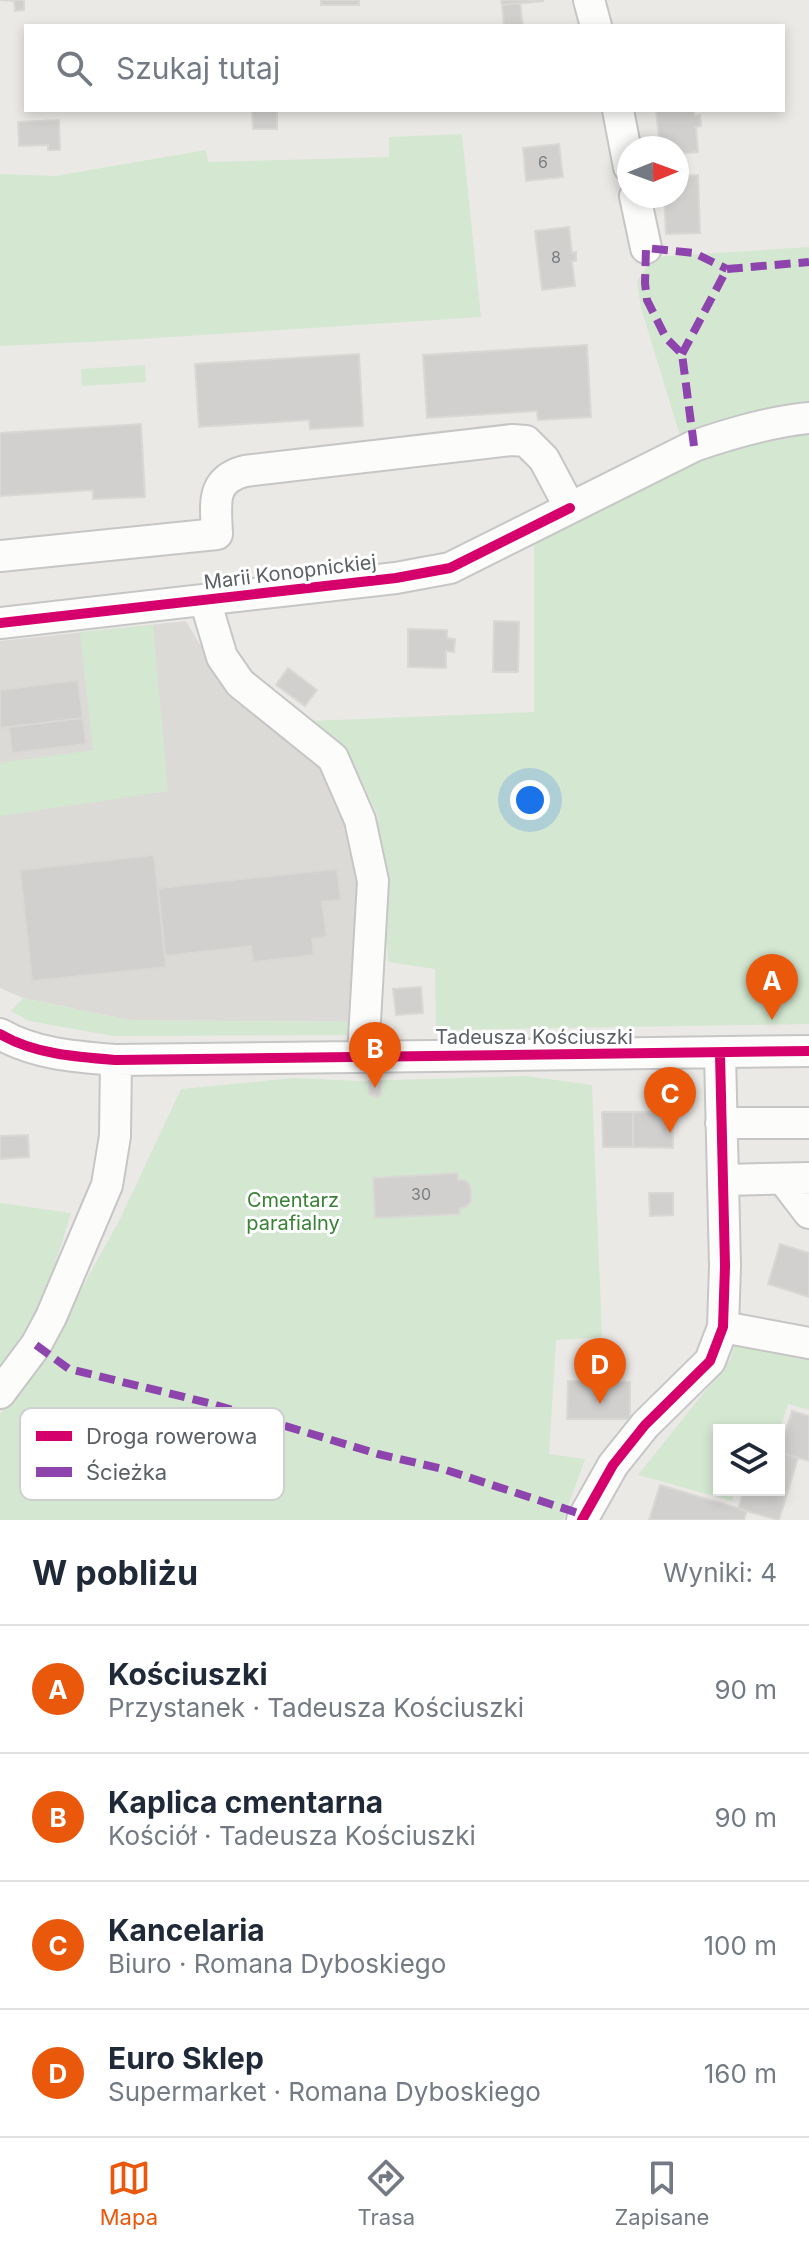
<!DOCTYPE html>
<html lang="pl">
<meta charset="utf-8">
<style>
:root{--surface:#fff;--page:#f2f2f3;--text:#1f2937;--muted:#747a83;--line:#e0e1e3;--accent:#ea580c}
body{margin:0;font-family:Inter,sans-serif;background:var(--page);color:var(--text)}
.controls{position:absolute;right:24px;bottom:24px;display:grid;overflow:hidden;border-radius:0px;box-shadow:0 4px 12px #0003}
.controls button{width:72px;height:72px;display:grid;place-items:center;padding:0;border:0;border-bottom:2px solid var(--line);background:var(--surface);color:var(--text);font:40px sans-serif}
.compass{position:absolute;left:617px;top:136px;width:72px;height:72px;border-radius:50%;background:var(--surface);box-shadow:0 4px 12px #0003;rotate:89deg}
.you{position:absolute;left:530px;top:800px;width:28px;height:28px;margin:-20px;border:6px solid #fff;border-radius:50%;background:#1a73e8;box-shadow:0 0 0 12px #1a73e833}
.badge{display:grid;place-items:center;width:52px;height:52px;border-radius:50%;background:var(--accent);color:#fff;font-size:26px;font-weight:700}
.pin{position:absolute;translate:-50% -66px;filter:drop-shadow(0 2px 4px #0008)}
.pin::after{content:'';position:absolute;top:42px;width:28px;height:24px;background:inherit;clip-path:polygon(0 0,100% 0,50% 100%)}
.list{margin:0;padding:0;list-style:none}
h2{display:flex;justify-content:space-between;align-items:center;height:104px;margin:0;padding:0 32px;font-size:34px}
h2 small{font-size:26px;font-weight:400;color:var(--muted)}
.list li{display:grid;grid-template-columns:52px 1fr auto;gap:24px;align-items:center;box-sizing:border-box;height:128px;padding:0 32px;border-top:2px solid var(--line)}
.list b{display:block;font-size:30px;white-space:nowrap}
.list p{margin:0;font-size:26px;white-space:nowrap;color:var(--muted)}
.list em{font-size:26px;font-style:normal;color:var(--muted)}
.icon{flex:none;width:44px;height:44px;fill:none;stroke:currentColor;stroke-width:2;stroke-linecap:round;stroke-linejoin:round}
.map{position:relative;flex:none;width:809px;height:1520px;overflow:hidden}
.search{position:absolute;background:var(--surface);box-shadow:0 4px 12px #0003;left:24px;right:24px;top:24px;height:88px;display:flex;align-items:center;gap:20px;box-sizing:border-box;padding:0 28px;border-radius:0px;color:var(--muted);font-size:30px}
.sheet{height:616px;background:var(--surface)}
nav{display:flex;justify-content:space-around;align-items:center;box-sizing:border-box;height:112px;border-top:2px solid var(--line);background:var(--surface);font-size:22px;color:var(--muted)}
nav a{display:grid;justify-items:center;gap:4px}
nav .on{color:var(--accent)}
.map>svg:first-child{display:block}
.industrial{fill:#dcdad7}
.green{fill:#d4e7d1}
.building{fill:#d2d0cf;stroke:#dad8d5;stroke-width:2}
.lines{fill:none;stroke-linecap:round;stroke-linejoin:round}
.minor-casing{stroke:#c6c6c7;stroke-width:34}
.minor{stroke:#fcfcfb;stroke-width:30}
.quiet{stroke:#8e44ad;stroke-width:8;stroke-dasharray:16 8;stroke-linecap:butt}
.cycleway-casing{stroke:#fff;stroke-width:15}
.cycleway{stroke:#d6006c;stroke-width:10}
.labels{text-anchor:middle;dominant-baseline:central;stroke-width:6;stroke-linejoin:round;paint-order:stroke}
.number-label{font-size:16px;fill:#7a7d80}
.street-label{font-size:20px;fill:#5b6064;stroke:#fff}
.park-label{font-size:20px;fill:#378233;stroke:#fff}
.key{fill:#fff;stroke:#cecfd0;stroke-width:2}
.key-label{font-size:22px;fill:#5b6064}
</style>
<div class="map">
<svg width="809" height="1520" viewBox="0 0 809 1520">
<rect width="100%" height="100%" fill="#ebe9e6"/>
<path class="industrial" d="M186,621L224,685L320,761L334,786L360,884L354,1022L129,1020L23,998L0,988V641Z"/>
<path class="green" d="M462,134L481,317L109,341L0,346V174L55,176L206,150L208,162L389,157V137Z
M809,247V1024L436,1030L435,969L388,962L377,814L355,768L310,721L534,712V539L681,439L641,308L637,281L654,257Z
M145,365L146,382L82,386L81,369Z
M153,625L168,791L0,816V763L93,750L80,632Z
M23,998L129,1020L354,1022L351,1035L113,1036L29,1021L11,1011Z
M526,1076L592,1085L602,1337L556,1340L549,1454L585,1459L563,1520H0V1414L56,1335L120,1219L181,1089L294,1078L359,1081Z
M0,1203L71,1213L39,1316L0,1367Z
M735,1341L809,1354V1410L788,1404L779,1432L719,1430V1490H735L732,1501L638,1475L730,1360Z"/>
<path class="building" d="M0,0H24V10L15,11L14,1Z
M321,0H359V5H321Z
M501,0H543V1L502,5Z
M520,3L523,26H504L502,5Z
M252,110H277V129H253Z
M656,110H694V116L700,115L701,126L696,127L698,152L677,154V148H660Z
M59,120L60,150H48V145L19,146L18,122Z
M559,144L563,177L526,181L523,148Z
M698,175L700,233L666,234L664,196H677V176Z
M569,227L572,253L576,252V261H572L575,286L542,290L535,231Z
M587,345L591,417L538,420L537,411L427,418L423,355Z
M359,354L363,426L310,429L309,420L199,427L195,364Z
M141,424L145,497L93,499V490L0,496V433Z
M494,621L519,622L518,672H493Z
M408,629L447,630V638L455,639L454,652L446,651V668L408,667Z
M288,668L317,690L305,706L276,685Z
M78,680L83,718L0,728V690Z
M83,718L86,744L12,753L9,727Z
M154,855L166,967L32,981L20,870Z
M337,869L341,900L322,902L327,937L312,939L314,955L253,962L251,946L165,956L158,888Z
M421,987L423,1013L396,1015L393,989Z
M369,1081H381V1094L378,1097L369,1094Z
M602,1112H633V1147H603Z
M633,1112H673V1148L633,1147Z
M28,1135L29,1157L0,1159V1136Z
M458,1173V1180H465L470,1185L471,1201L466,1207L459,1208L460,1214L375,1218L373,1178Z
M649,1193H673V1215L650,1216Z
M780,1244L809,1253V1297L768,1284Z
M568,1381L630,1382V1419H567Z
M792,1411L809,1416V1461L779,1452Z
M779,1452L798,1458L779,1520L738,1509L744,1490H779Z
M660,1485L747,1511L744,1520H649Z"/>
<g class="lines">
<g class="minor-casing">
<path id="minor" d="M589,0L596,26
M618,110L629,167
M635,196L646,248
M0,556L217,534C216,504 210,480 245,471L512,440L526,441L544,459L570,508
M205,600L222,657L240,683L333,758L360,820L373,881L363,1056
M0,623L396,578L450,568L694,446C732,433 769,422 809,418
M0,1034C34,1054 76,1057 116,1060L809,1051
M721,1123H809
M783,1179L809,1213
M723,1180L809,1178
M723,1327L809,1343
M0,1393L36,1345L51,1317L107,1185L115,1136L116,1060
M582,1520L613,1465L645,1425L710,1361L723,1327L725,1266L720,1054"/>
</g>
<use href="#minor" class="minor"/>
<path class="quiet" d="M682,354L727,269L809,262
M694,446L682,354L666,338L647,300L645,283L646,248L694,253L727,269
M36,1345L69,1369L209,1403L378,1454L443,1469L584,1515"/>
<g class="cycleway-casing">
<path id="cycleway" d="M0,623L396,578L450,568L570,508
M0,1034C34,1054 76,1057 116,1060L809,1051
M582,1520L613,1465L645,1425L710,1361L723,1327L725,1266L720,1054"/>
</g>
<use href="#cycleway" class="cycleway"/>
</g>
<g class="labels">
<g class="number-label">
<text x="543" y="162">6</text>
<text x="556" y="257">8</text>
<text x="421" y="1194">30</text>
</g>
<g class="street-label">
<text transform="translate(290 572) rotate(-7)">Marii Konopnickiej</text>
<text x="534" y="1037">Tadeusza Kościuszki</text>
</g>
<g class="park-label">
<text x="293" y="1200">Cmentarz<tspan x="293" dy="23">parafialny</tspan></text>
</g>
</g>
<rect x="20" y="1408" width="264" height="92" rx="12" class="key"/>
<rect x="36" y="1431" width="36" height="10" fill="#d6006c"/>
<rect x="36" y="1467" width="36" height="10" fill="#8e44ad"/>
<g class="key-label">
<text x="86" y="1444">Droga rowerowa</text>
<text x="86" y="1480">Ścieżka</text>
</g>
</svg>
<div class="controls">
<button><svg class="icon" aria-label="layers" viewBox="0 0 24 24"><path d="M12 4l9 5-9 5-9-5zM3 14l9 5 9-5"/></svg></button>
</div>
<svg class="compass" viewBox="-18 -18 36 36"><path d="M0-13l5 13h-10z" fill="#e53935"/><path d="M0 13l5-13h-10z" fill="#747a83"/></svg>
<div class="you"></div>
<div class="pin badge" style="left:772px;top:1020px">A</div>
<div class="pin badge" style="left:375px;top:1088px">B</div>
<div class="pin badge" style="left:670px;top:1133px">C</div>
<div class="pin badge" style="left:600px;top:1404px">D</div>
<div class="search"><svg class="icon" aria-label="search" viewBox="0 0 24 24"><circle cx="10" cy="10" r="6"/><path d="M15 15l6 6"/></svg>Szukaj tutaj</div>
</div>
<section class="sheet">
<h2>W pobliżu<small>Wyniki: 4</small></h2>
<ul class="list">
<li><span class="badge">A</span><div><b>Kościuszki</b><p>Przystanek · Tadeusza Kościuszki</p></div><em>90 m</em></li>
<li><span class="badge">B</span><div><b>Kaplica cmentarna</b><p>Kościół · Tadeusza Kościuszki</p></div><em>90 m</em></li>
<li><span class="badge">C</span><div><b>Kancelaria</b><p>Biuro · Romana Dyboskiego</p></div><em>100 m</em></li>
<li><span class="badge">D</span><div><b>Euro Sklep</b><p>Supermarket · Romana Dyboskiego</p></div><em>160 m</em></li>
</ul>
</section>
<nav>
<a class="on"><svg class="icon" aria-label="map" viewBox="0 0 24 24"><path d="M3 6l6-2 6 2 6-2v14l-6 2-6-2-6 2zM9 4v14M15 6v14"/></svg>Mapa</a>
<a><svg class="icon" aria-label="directions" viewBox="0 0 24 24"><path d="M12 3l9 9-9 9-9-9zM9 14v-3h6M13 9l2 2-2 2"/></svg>Trasa</a>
<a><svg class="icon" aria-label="saved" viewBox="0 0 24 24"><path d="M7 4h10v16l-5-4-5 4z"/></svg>Zapisane</a>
</nav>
